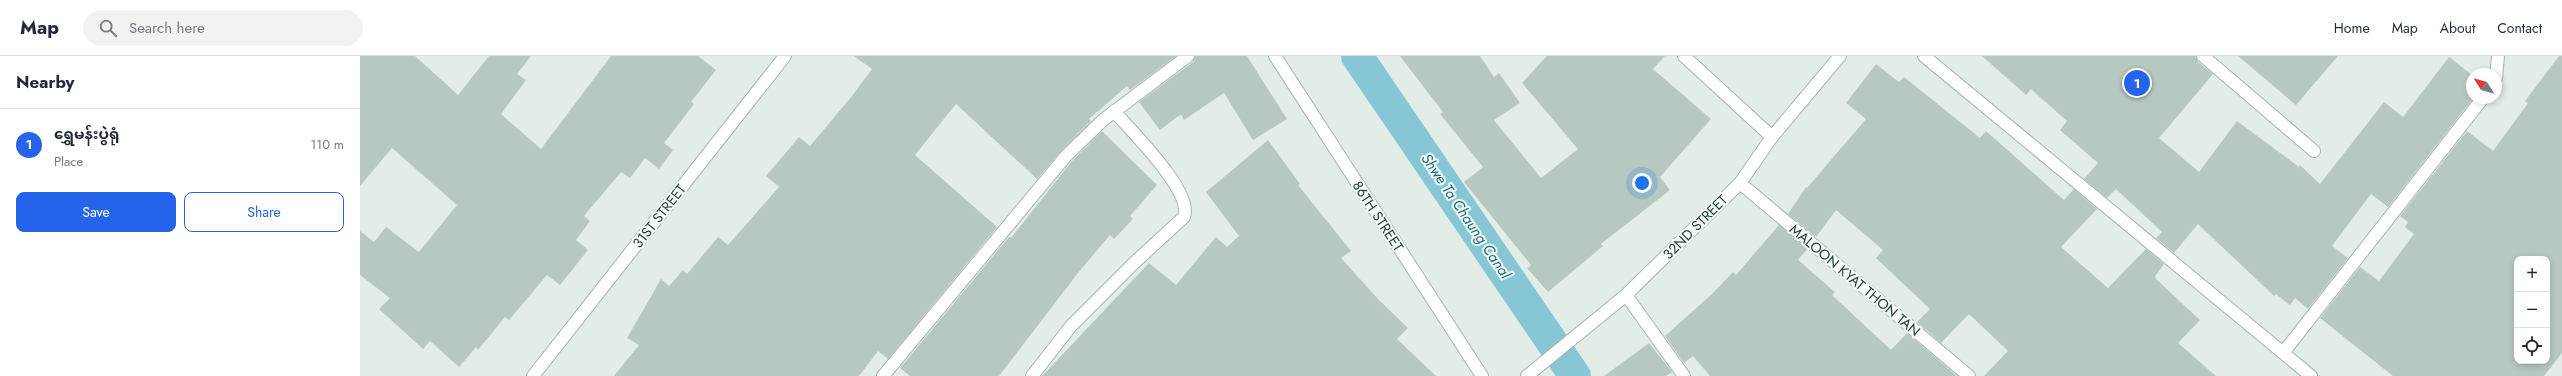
<!DOCTYPE html>
<meta charset="utf-8">
<style>
:root{--surface:#fff;--page:#f2f2f3;--text:#1f2937;--muted:#747a83;--line:#e0e1e3;--accent:#2563eb}
body{margin:0;font-family:Jost,"Noto Sans Myanmar",sans-serif;background:var(--page);color:var(--text)}
.controls{position:absolute;right:12px;bottom:12px;display:grid;overflow:hidden;border-radius:8px;box-shadow:0 2px 6px #0003}
.controls button{width:36px;height:36px;display:grid;place-items:center;padding:0;border:0;border-bottom:1px solid var(--line);background:var(--surface);color:var(--text);font:20px sans-serif}
.compass{position:absolute;left:2106px;top:12px;width:36px;height:36px;border-radius:50%;background:var(--surface);box-shadow:0 2px 6px #0003;rotate:307deg}
.you{position:absolute;left:1282px;top:127px;width:14px;height:14px;margin:-10px;border:3px solid #fff;border-radius:50%;background:#1a73e8;box-shadow:0 0 0 6px #1a73e833}
.badge{display:grid;place-items:center;width:26px;height:26px;border-radius:50%;background:var(--accent);color:#fff;font-size:13px;font-weight:700}
.pin{position:absolute;translate:-50% -50%;border:2px solid #fff;box-shadow:0 1px 4px #0006}
.list{margin:0;padding:0;list-style:none}
h2{display:flex;justify-content:space-between;align-items:center;height:52px;margin:0;padding:0 16px;font-size:17px}
h2 small{font-size:13px;font-weight:400;color:var(--muted)}
.list li{display:grid;grid-template-columns:26px 1fr auto;gap:12px;align-items:center;box-sizing:border-box;height:72px;padding:0 16px;border-top:1px solid var(--line)}
.list b{display:block;font-size:15px;white-space:nowrap}
.list p{margin:0;font-size:13px;white-space:nowrap;color:var(--muted)}
.list em{font-size:13px;font-style:normal;color:var(--muted)}
.actions{display:flex;gap:8px;padding:12px 16px}
.actions a{flex:1;padding:9px 0;border:1px solid var(--accent);border-radius:8px;text-align:center;font-size:14px;color:var(--accent)}
.actions .main{background:var(--accent);color:#fff}
.icon{flex:none;width:22px;height:22px;fill:none;stroke:currentColor;stroke-width:2;stroke-linecap:round;stroke-linejoin:round}
.map{position:relative;flex:none;width:2202px;height:320px;overflow:hidden}
header{display:flex;align-items:center;gap:24px;box-sizing:border-box;height:56px;padding:0 20px;background:var(--surface);border-bottom:1px solid var(--line)}
header strong{font-size:19px}
nav{display:flex;gap:22px;margin-inline-start:auto;font-size:14px}
.search{width:280px;height:36px;background:var(--page);display:flex;align-items:center;gap:10px;box-sizing:border-box;padding:0 14px;border-radius:22px;color:var(--muted);font-size:15px}
main{display:flex}
aside{flex:1;background:var(--surface)}
.map>svg:first-child{display:block}
.lines{fill:none;stroke-linecap:round;stroke-linejoin:round}
.canal{stroke:#87c7d5;stroke-width:32}
.building{fill:#b7c8c1;fill-rule:evenodd}
.minor-casing{stroke:#a4b5b0;stroke-width:14}
.minor{stroke:#fff;stroke-width:12}
.labels{text-anchor:middle;dominant-baseline:central;stroke-width:4;stroke-linejoin:round;paint-order:stroke}
.street-label{font-size:14px;fill:#213f38;stroke:#f3f9f6}
.water-label{font-size:15px;font-style:italic;fill:#176b7f;stroke:#f3f9f6}
</style>
<header>
<strong>Map</strong>
<div class="search"><svg class="icon" aria-label="search" viewBox="0 0 24 24"><circle cx="10" cy="10" r="6"/><path d="M15 15l6 6"/></svg>Search here</div>
<nav><a>Home</a><a>Map</a><a>About</a><a>Contact</a></nav>
</header>
<main>
<aside>
<h2>Nearby<small></small></h2>
<ul class="list">
<li><span class="badge">1</span><div><b>ရွှေမန်းပွဲရုံ</b><p>Place</p></div><em>110 m</em></li>
</ul>
<div class="actions"><a class="main">Save</a><a>Share</a></div>
</aside>
<div class="map">
<svg width="2202" height="320" viewBox="0 0 2202 320">
<rect width="100%" height="100%" fill="#e2ede8"/>
<g class="lines">
<path class="canal" d="M997,0L1215,320"/>
</g>
<path class="building" d="M0,0H55L98,39L129,0H171L157,18L166,24L141,58L181,93L251,0H338L356,14L331,46L334,48L304,87L313,94L299,113L285,102L270,122L261,116L224,160L230,165L216,184L228,194L200,229L187,219L149,264L145,261L118,294L116,291L99,311L70,285L63,293L19,253L30,242L0,219V175L14,186L26,171L59,196L97,149L32,92L0,130Z
M494,0H816L770,34L767,30L729,63L731,65L701,95L677,123L596,48L555,99L637,171L528,303L518,295L499,320H254L279,289L267,282L301,223L309,230L323,214L327,218L358,181L368,189L419,131L406,120L439,81L450,90L492,40L512,13Z
M835,0H887L927,63L893,84L864,37L824,64L821,58L800,74L779,46L833,6Z
M1040,0H1120L1134,21L1139,17L1160,47L1134,64L1181,122L1218,93L1162,27L1187,0H1305L1293,13L1351,63L1300,121L1310,134L1241,188L1243,190L1188,236L1167,212L1171,209L1104,126L1123,111L1080,58L1083,56Z
M1622,0H1836L1838,6L1853,18L1799,82L1839,116L1877,65L1939,111L1940,109L1960,128L2024,46L2043,61L2089,1L2112,19V44L2028,151L2011,138L1972,190L1988,202L1948,253L1935,242L1930,249L1916,238L1914,240L1838,168L1814,197L1796,182L1802,176L1756,133L1747,142L1724,123L1738,107L1700,74L1707,65L1671,33L1666,39Z
M1878,0H1978L1936,49Z
M2199,0H2202V297L2184,320H2033L1960,262L2000,211L2019,225L2054,178L2045,171L2048,166L2040,160L2107,75L2133,95L2168,47L2165,45ZM2157,203H2187V305H2157Z
M1516,8L1539,26L1544,21L1620,82L1626,75L1704,144L1714,133L1737,153L1701,191L1748,232L1786,193L1804,208L1795,220L1796,223L1840,264L1818,287L1856,320H1624L1648,295L1609,258L1581,287L1557,266L1570,253L1516,202L1523,194L1476,154L1456,181L1428,158L1446,131L1447,132L1506,63L1486,47Z
M742,75L797,129L770,160L773,163L754,183L750,179L718,217L639,320H550L540,312L649,181L651,182L712,105Z
M908,84L940,128L938,129L991,195L981,202L1018,243L1048,272L1037,283L1076,320H682L789,207L816,229L856,181L867,191L879,180L846,136Z
M1419,169L1447,193L1438,204L1475,236L1472,239L1531,294L1547,277L1597,320H1350L1333,300L1324,307L1305,280L1352,238L1373,216L1376,219Z
M1289,287L1312,316L1306,320H1244Z"/>
<g class="lines">
<g class="minor-casing">
<path id="minor" d="M915,0L1122,320
M1324,0L1412,81
M1564,0L1951,320
M1843,0L1954,95
M2136,22L2138,0
M1380,127L1609,320
M1266,239L1324,320
M1923,297L2123,42
M173,320L425,0
M523,320L706,100L743,64L828,0
M672,320L711,270L774,207L824,161C834,136 771,75 754,55
M1167,320L1266,239L1380,127L1412,81L1480,0"/>
</g>
<use href="#minor" class="minor"/>
</g>
<g class="labels">
<g class="street-label">
<text transform="translate(299 160) rotate(-52)">31ST STREET</text>
<text transform="translate(1018 160) rotate(57)">86TH STREET</text>
<text transform="translate(1335 171) rotate(-45)">32ND STREET</text>
<text transform="translate(1495 224) rotate(40)">MALOON KYAT THON TAN</text>
</g>
<g class="water-label">
<text transform="translate(1106 160) rotate(56)">Shwe Ta Chaung Canal</text>
</g>
</g>
</svg>
<div class="controls">
<button>+</button>
<button>−</button>
<button><svg class="icon" aria-label="locate" viewBox="0 0 24 24"><circle cx="12" cy="12" r="6"/><path d="M12 2v4M12 18v4M2 12h4M18 12h4"/></svg></button>
</div>
<svg class="compass" viewBox="-18 -18 36 36"><path d="M0-13l5 13h-10z" fill="#e53935"/><path d="M0 13l5-13h-10z" fill="#747a83"/></svg>
<div class="you"></div>
<div class="pin badge" style="left:1777px;top:27px">1</div>
</div>
</main>
